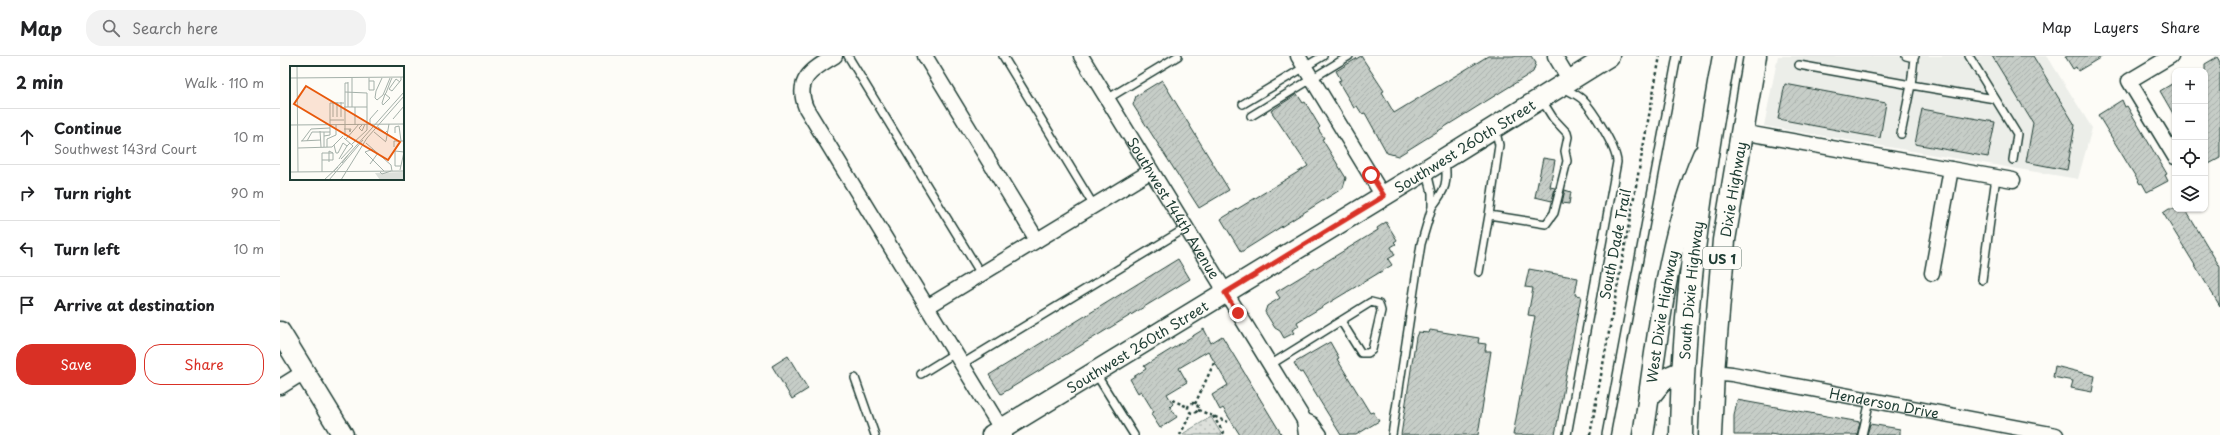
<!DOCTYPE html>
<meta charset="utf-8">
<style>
:root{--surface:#fff;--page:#f2f2f2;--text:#202124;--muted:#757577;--line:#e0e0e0;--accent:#d93025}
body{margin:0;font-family:"Playpen Sans",sans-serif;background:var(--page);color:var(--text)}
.controls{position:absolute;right:12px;top:12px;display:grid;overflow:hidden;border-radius:8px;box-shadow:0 1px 3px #0004}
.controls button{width:36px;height:36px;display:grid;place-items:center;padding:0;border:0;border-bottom:1px solid var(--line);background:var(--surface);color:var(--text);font:20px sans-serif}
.stop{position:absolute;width:12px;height:12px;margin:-9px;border:3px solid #d93025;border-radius:50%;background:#fff}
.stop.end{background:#d93025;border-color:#fff;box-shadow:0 1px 4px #0008}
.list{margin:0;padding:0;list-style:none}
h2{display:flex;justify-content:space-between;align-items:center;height:52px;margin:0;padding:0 16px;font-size:17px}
h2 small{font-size:13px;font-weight:400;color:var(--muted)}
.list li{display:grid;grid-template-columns:26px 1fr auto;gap:12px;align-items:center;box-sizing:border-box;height:56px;padding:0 16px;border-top:1px solid var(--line)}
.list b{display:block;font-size:15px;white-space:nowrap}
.list p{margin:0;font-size:13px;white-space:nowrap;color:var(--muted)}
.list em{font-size:13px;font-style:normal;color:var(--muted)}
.actions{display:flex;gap:8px;padding:12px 16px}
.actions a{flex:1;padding:9px 0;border:1px solid var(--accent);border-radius:16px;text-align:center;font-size:14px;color:var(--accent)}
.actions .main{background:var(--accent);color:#fff}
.icon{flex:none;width:22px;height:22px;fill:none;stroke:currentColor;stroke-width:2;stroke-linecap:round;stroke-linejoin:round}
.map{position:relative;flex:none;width:1940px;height:379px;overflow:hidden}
header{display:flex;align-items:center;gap:24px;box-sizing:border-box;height:56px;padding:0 20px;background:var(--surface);border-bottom:1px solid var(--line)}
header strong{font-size:19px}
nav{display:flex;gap:22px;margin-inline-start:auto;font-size:14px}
.search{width:280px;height:36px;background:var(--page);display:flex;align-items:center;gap:10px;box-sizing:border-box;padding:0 14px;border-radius:16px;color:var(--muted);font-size:15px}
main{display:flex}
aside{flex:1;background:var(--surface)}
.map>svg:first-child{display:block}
.built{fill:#eceee9}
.park{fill:url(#park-dots);stroke:#7e8e88}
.building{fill:url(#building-hatch);stroke:#1f3d34}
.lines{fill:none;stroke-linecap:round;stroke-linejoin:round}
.lane-casing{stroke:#1f3d34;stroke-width:10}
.street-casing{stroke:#1f3d34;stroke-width:17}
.secondary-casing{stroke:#1f3d34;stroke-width:23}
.highway-casing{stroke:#1f3d34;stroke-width:25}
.path{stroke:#1f3d34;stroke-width:2.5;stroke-dasharray:3 3;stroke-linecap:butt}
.lane{stroke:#fdfcf7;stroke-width:7}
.street{stroke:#fdfcf7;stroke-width:14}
.secondary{stroke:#fdfcf7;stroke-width:20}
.highway{stroke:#fdfcf7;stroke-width:22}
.route{stroke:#d93025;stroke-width:5}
.labels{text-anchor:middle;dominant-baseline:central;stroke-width:3;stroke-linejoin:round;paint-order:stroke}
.shield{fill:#fdfcf7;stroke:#62766e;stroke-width:1}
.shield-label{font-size:13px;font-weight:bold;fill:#1f3d34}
.street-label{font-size:14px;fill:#1f3d34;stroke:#fdfcf7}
.inset-road{fill:none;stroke:#a4b0a9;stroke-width:1}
.view{fill:#e8590c;fill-opacity:0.15;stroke:#e8590c;stroke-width:2}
.inset-edge{fill:none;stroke:#1f3d34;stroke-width:2}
</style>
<header>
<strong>Map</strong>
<div class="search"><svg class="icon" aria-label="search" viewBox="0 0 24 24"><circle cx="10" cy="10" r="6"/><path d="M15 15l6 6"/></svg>Search here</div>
<nav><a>Map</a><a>Layers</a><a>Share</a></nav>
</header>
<main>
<aside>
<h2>2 min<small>Walk · 110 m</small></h2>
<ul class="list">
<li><svg class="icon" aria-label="ahead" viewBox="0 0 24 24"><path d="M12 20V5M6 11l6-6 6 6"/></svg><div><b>Continue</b><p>Southwest 143rd Court</p></div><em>10 m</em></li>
<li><svg class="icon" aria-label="right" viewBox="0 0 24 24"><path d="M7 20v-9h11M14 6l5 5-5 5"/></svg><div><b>Turn right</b></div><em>90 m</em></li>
<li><svg class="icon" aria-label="left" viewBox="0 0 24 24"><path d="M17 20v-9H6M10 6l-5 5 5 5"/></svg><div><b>Turn left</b></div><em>10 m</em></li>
<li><svg class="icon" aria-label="arrive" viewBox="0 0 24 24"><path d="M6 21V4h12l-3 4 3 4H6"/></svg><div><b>Arrive at destination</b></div></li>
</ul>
<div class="actions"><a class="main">Save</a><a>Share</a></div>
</aside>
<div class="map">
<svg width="1940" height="379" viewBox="0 0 1940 379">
<defs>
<pattern id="park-dots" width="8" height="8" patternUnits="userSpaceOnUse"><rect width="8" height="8" fill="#dde0db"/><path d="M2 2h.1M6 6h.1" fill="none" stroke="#bdc1bd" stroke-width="1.8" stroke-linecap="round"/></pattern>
<pattern id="building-hatch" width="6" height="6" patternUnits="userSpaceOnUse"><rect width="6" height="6" fill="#c6cdc7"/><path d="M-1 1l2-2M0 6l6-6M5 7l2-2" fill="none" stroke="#aab1ac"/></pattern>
</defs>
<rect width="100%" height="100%" fill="#fdfcf7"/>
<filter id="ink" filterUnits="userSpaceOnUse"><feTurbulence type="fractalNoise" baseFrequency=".025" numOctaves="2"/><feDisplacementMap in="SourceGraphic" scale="8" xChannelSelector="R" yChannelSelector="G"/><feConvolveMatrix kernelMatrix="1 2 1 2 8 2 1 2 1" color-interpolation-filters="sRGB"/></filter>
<g filter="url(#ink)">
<path class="built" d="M1498,0H1767L1812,72L1798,123L1484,70Z"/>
<path class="park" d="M931,361L942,379H903L904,377Z"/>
<path class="building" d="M1081,0L1104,35L1102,36L1114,57L1208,0H1251L1256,7L1253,16L1118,100L1107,97L1085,57L1082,58L1077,50L1074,52L1058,25L1061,24L1056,15Z
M1712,0H1753L1795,69L1787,114L1746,106L1753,67Z
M1785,0H1823L1798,15L1796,11L1793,13Z
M1937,1L1940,6V102L1925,110V8Z
M882,24L949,134L919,152L853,49L856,40Z
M1895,26V61L1880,35Z
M1505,28L1606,47L1600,82L1498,63Z
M1017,38L1023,47L1025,46L1040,71L1038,73L1044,82L1042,83L1066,122L1063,132L961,196L941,163L1028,110L991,55Z
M1842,44L1845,51L1847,50L1887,118L1885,119L1888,125L1867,136L1862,127L1860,128L1818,59Z
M1642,53L1715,66L1708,101L1635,88Z
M1263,102L1275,104L1270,131L1275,132L1272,145L1255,141Z
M1285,134L1291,136L1289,148L1282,147Z
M1889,153H1905L1940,211V250L1883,157Z
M1106,166L1117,184L1114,186L1116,188L1111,191L1115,199L1108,203L1112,209L1017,266L1019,270L1012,274L1014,277L1004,282L1000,275L995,272L985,256L987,250L1000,242L996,236L1098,174L1097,172Z
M898,203L910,223L721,338L709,319Z
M1249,213L1298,222L1295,239L1301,240L1275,379H1233L1255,260L1248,259L1253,232L1245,231Z
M924,273L931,287L942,280L1002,379H960L943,352L940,354L932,339L948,329L928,295L899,312L907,326L887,338L893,348L890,351L897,361L880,372L871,358L874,356L861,335L858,337L850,323L866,313L864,310Z
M1150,274L1199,282L1198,287L1206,288L1205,295H1211L1198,379H1121L1136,281L1138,276L1149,277Z
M1050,286L1059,302L1057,303L1090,357L1093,356L1099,365L1076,379H1061L1022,316L1020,317L1014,307Z
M508,300L528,333L512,343L492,310Z
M1775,310L1815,320L1812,336L1791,332L1793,325L1773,321Z
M1457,344L1580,366L1577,379H1502L1490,377V379H1454V360Z
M1590,368L1620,373V379H1587Z"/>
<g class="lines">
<g class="lane-casing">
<path id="lane" d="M568,0L701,218
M723,0L814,150
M1626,0L1634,2L1635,0
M1689,0L1737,78L1733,104
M1519,9L1631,29L1634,2
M1283,32C1289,35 1296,38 1302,43C1313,54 1336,91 1337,106L1287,379
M827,43L898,0
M963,48L1043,0
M971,60L1069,0
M1215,72L1219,89L1209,159L1266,168L1274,157L1287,105L1285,95L1288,81L1287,77L1273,62L1261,43
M1621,78L1631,29L1715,43
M1152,151C1166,133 1168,127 1165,104
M1199,216L1209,159
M1702,224L1716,121
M682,308L906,172
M990,309L1091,246L1099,248L1101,255L1092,294L1088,297H1081L1061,265
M641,318L675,297
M816,318L854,379
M575,322L595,379
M1112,379L1141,188L1152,151V137L1147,116
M1326,379L1397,0
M1582,379L1590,344"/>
</g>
<g class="street-casing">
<g id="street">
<path d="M555,0C533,13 514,23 526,52L725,379"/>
<path d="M645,0L757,184"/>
<path id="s1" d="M801,0L1024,364L1032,368L1040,379"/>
<path d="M1018,0L1103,140"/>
<path d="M1275,0L1290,25"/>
<path d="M1891,0L1849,25L1895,101"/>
<path d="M1461,76L1733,124"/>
<path d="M1652,217L1671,113"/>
<path d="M647,251L871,115"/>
<path id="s2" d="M1433,316L1452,318L1776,379"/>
<path d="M0,331L24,316"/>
<path d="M1024,364L1026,379"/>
</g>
</g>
<g class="secondary-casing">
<g id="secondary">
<path d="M0,276L63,379"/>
<path d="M1369,342C1379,328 1385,320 1402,316"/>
<path id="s3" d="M712,379L1146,114L1329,0"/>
<path id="s4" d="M1363,379C1378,286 1385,186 1423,99"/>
</g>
</g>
<g class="highway-casing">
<g id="highway">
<path id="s5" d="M1401,379C1403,251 1421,125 1444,0"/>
<path id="s6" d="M1430,379L1433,316L1444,184L1475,0"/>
</g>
</g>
<path class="path" d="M892,344L908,351
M908 352a5 5 0 1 1 10 0a5 5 0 1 1-10 0Z
M915,348L934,307
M918,354L948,366
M933,360L945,379
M900,379L911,357
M1310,379L1380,0"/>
<use href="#lane" class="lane"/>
<use href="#street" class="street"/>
<use href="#secondary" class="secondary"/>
<use href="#highway" class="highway"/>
</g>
</g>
<g class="lines" filter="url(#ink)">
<path class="route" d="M958,257L945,237L1104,140L1091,119"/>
</g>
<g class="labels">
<rect class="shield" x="1423" y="191" width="38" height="22" rx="3"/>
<g class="shield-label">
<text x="1442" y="202">US 1</text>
</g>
<g class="street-label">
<text stroke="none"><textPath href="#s3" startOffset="554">Southwest 260th Street</textPath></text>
<text stroke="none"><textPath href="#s6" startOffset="247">Dixie Highway</textPath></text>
<text stroke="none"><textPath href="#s1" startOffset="178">Southwest 144th Avenue</textPath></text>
<text transform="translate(1335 188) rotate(-79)">South Dade Trail</text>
<text stroke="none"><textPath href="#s5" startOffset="145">South Dixie Highway</textPath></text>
<text stroke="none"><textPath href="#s4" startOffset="120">West Dixie Highway</textPath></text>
<text stroke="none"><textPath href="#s3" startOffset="170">Southwest 260th Street</textPath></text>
<text stroke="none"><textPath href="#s2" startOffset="174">Henderson Drive</textPath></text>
</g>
</g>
<g transform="translate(10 10)">
<rect width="114" height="114" fill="#fdfcf7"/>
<path d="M113,106V114H90L85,107Z" fill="#dde0db"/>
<path class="inset-road" d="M7,0L8,106M0,12L114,11M62,12V41M79,12V24H84V15H79M92,12L86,25L85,32L87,34L93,29L100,12M58,16V41M110,16L106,13L99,23L102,25L111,14V11M55,26L77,27V58M95,28L100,32L93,39L92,37L95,28L96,27L101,14L102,12M43,36V51M47,36V51M51,36V51M54,41H77M65,41V59M103,53L114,40M40,54H54M80,58V53L88,44M0,59L114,58M72,59L69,62L72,65L75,58M88,61L95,67L97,65M54,63H61L60,66L59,63M30,65L31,81M34,66V81M84,66L96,76M105,67V61L109,60L111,75M34,70L40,69V37H54M55,70V17H58M56,73L69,58M11,75L31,74M12,75L21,63L40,62M17,75L22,66H40M96,75L99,58M76,77L101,99L102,105M62,78L77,64V58M44,79L46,87H48L53,77L57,80L60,77M37,81V73L46,69V59M104,81V75H114M8,82L42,81L53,70M83,83L75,86L94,105M58,89L114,26M49,93L57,80M51,93L63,80L54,72M32,94H43V87H32V106M39,96V85L43,87M80,98L88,87M110,104L114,86L105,85V100H111M43,106L58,89L52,97M90,106L92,108L101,105M0,114V106L114,105M34,114L48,101M39,114L73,74M51,114L77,72L114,30"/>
<path class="view" d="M16,20L110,76L98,94L4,38Z"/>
<rect width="114" height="114" class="inset-edge"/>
</g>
</svg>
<div class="controls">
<button>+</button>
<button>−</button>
<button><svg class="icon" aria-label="locate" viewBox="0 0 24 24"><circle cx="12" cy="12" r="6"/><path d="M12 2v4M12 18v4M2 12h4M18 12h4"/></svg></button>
<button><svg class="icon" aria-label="layers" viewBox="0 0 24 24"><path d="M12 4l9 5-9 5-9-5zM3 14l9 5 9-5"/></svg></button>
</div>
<div class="stop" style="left:1091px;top:119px"></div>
<div class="stop end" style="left:958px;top:257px"></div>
</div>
</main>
